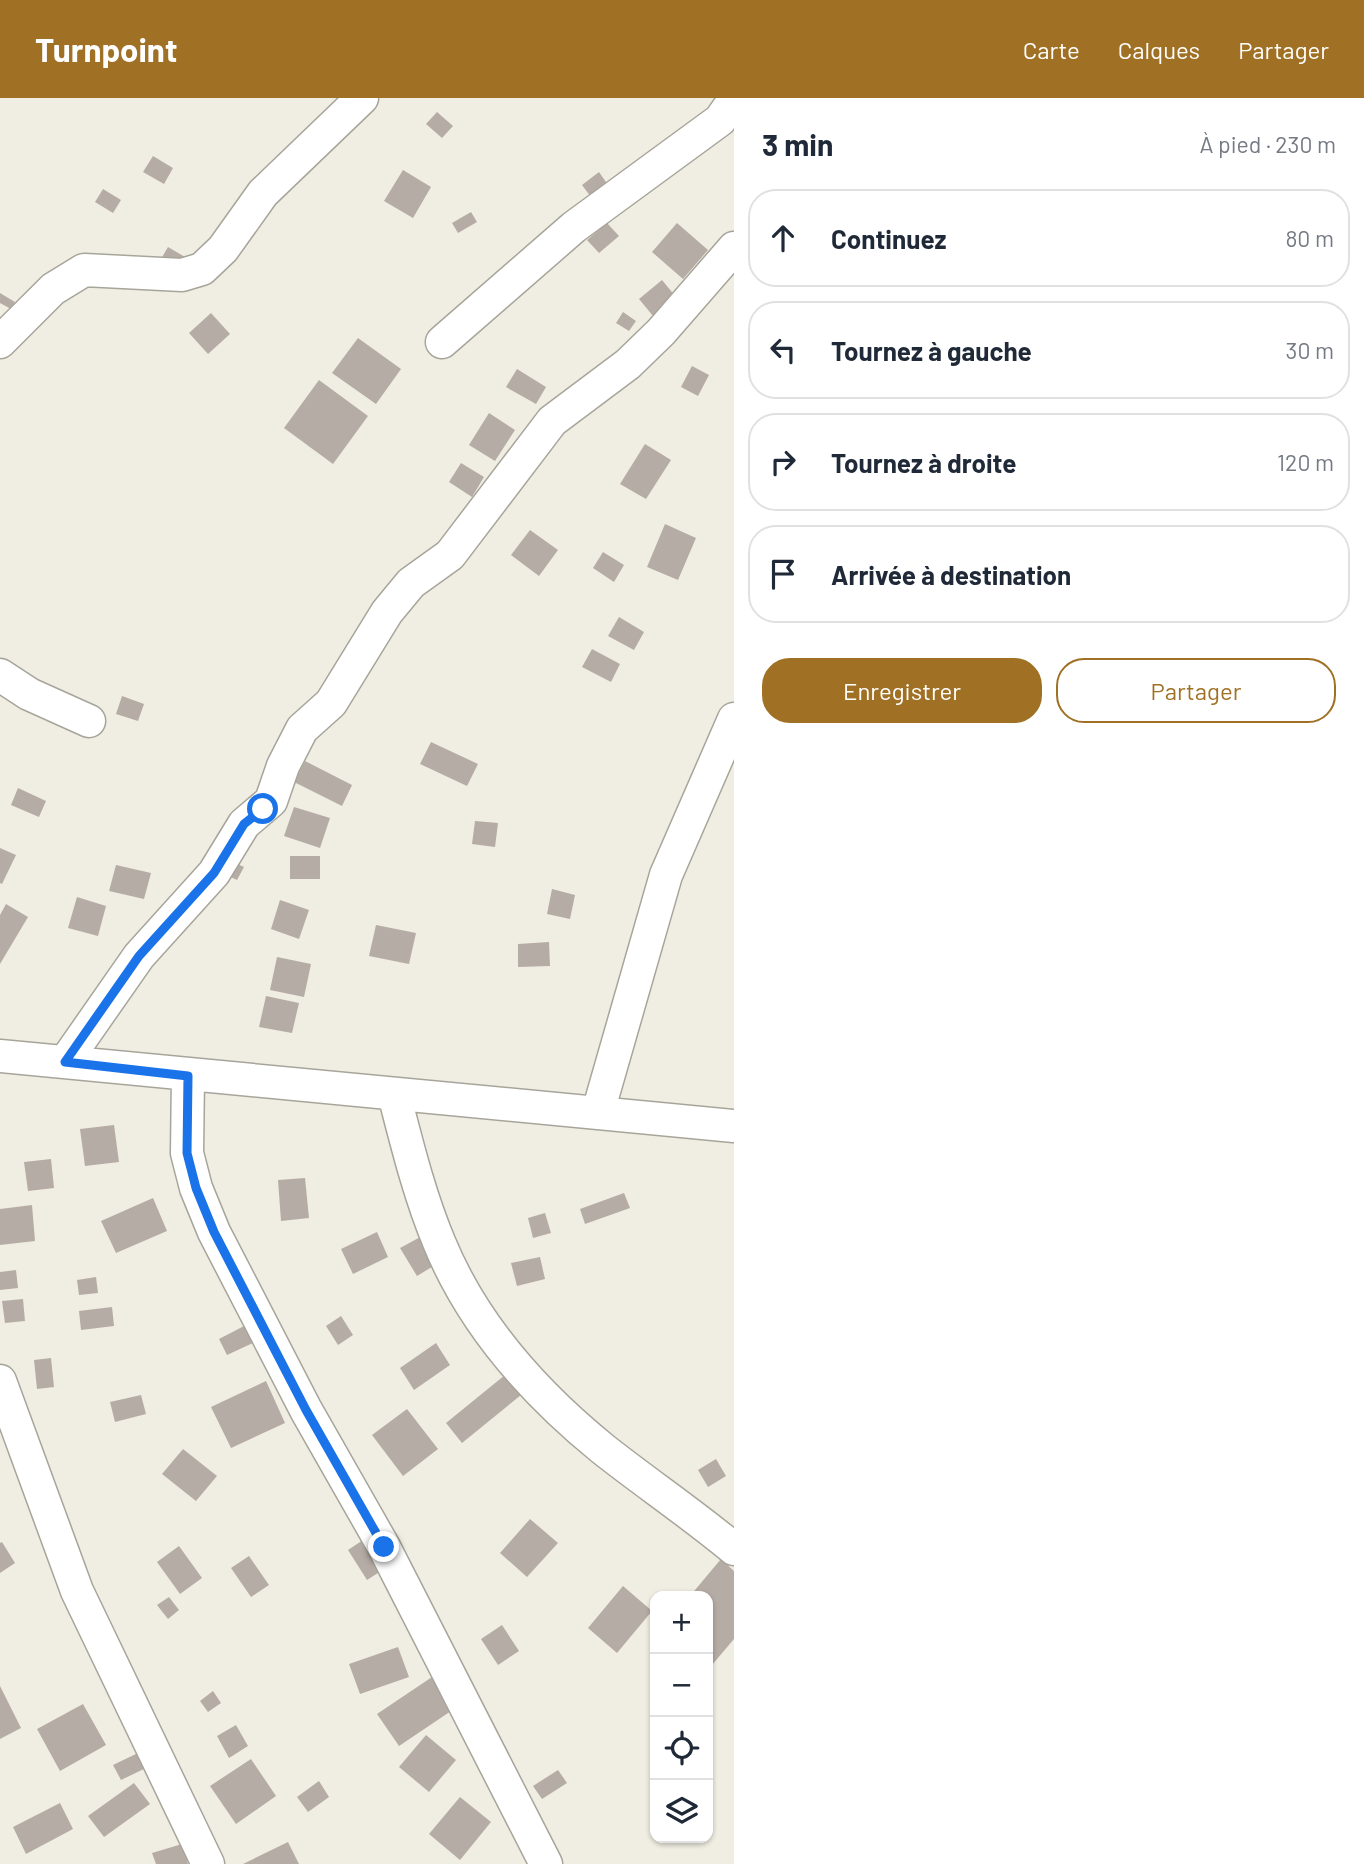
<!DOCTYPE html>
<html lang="fr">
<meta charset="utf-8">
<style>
:root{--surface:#fff;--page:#f6f6f7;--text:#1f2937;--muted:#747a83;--line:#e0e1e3;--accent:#a07124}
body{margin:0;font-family:Barlow,sans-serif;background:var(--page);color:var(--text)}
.controls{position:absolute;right:21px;bottom:21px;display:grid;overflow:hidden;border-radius:14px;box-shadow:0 2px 5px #0004}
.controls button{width:63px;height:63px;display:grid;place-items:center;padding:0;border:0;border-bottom:2px solid var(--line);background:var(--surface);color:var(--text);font:35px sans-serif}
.stop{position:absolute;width:21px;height:21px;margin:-16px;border:5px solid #1a73e8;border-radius:50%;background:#fff}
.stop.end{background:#1a73e8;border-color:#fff;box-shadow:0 2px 7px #0008}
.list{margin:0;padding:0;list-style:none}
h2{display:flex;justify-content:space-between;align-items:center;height:91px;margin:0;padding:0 28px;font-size:30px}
h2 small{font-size:23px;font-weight:400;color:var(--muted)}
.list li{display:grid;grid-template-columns:46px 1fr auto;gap:21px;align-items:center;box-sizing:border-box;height:98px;margin:0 14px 14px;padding:0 14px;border:2px solid var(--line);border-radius:28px}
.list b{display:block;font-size:26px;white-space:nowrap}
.list em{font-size:23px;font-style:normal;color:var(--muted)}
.actions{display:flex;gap:14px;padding:21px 28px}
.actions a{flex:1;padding:16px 0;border:2px solid var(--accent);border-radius:28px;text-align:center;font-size:24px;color:var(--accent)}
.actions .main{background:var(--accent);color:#fff}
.icon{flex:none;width:38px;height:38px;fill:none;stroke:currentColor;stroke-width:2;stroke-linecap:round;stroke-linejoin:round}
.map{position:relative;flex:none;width:734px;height:1766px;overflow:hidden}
header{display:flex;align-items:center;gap:42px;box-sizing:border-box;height:98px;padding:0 35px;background:var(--accent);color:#fff}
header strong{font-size:33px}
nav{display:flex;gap:38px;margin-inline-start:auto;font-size:24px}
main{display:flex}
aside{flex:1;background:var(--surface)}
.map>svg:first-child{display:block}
.building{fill:#b6aca6}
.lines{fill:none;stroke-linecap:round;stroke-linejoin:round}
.minor-casing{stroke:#a7a59a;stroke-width:35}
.minor{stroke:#fff;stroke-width:32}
.route{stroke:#1a73e8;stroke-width:9}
</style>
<header>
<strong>Turnpoint</strong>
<nav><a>Carte</a><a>Calques</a><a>Partager</a></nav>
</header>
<main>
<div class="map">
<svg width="734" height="1766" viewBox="0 0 734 1766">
<rect width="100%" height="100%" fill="#f0ede2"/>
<path class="building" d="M437,14L453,28L442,40L426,26Z
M153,58L173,70L164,86L143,74Z
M403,72L431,89L413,120L384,103Z
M599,74L608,87L591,99L582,87Z
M103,91L121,102L113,115L95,104Z
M471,114L477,124L458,135L452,125Z
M607,125L619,138L599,155L587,142Z
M677,125L708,152L683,181L652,154Z
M168,149L185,159L175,176L158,166Z
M662,182L676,199L653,218L639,201Z
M0,195L15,204L11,211L0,205Z
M623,214L636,223L629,233L616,225Z
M211,215L230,236L208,256L189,235Z
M358,240L401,271L376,306L332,275Z
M692,268L709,277L698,298L681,289Z
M517,271L546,289L536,306L506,289Z
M319,282L368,318L333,366L284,330Z
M489,315L515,332L495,363L469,347Z
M645,346L671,362L646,401L620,386Z
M461,365L484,379L472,399L449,384Z
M665,426L696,440L678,482L647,469Z
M530,432L558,452L539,478L511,457Z
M603,454L624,467L614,484L593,470Z
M619,519L644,534L634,552L608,538Z
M592,551L620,566L611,584L582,569Z
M122,598L144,606L138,623L116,616Z
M431,644L478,666L467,688L420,666Z
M305,663L352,687L342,708L294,684Z
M18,690L46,703L39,719L11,707Z
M294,709L330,720L320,750L284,738Z
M475,723L498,725L495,749L472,746Z
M0,750L16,757L2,786L0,785Z
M290,758H320V781H290Z
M231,763L244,769L237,782L224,776Z
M116,767L151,775L144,801L109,793Z
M552,791L575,797L570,821L547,816Z
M77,799L106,808L98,838L68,830Z
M280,802L309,812L299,841L271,831Z
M6,806L28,819L0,866V817Z
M376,827L416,835L409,866L369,858Z
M549,844L550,868L518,869V846Z
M277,859L311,866L304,899L270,892Z
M266,898L299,905L292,935L259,929Z
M114,1027L119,1064L85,1068L80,1031Z
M51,1061L54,1090L28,1093L24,1064Z
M305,1080L309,1120L281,1123L278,1082Z
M624,1095L630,1110L585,1126L580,1111Z
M153,1100L167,1133L116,1155L101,1123Z
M32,1107L35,1143L0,1147V1111Z
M545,1115L551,1135L533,1140L528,1120Z
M377,1134L388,1159L353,1176L341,1151Z
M424,1137L440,1164L417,1178L400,1150Z
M540,1159L545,1181L517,1188L511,1165Z
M16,1172L18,1190L0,1192V1174Z
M96,1179L98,1195L79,1197L77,1182Z
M23,1201L25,1223L5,1225L2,1203Z
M112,1209L114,1228L81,1232L79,1213Z
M341,1218L353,1237L338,1247L326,1228Z
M246,1227L255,1244L227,1257L219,1241Z
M436,1245L450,1267L414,1292L400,1270Z
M51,1260L54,1289L37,1291L34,1262Z
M505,1277L521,1297L462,1345L446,1325Z
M266,1283L285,1325L231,1350L211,1309Z
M141,1297L146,1316L115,1324L110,1304Z
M407,1311L438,1351L403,1378L372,1337Z
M183,1351L217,1378L196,1403L162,1376Z
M716,1361L726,1378L708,1389L698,1372Z
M530,1421L558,1445L527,1479L500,1455Z
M369,1438L389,1468L367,1482L348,1452Z
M2,1444L15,1465L0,1475V1445Z
M179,1448L202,1480L180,1496L157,1464Z
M249,1458L269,1487L251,1499L231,1470Z
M721,1461L734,1473V1541L712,1567L708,1564V1498H690Z
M623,1488L652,1513L617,1555L588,1530Z
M169,1499L179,1512L168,1521L157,1507Z
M502,1527L519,1553L498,1567L481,1541Z
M398,1549L409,1579L360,1596L349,1566Z
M435,1577L457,1609L399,1648L377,1616Z
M0,1588L21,1630L0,1641Z
M213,1593L221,1605L208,1614L200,1603Z
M83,1606L106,1647L60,1673L37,1631Z
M236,1627L248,1648L229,1660L217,1638Z
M426,1637L456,1662L429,1694L399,1669Z
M140,1654L148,1669L121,1682L113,1667Z
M251,1661L276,1698L236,1726L210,1688Z
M558,1672L567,1685L542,1701L533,1688Z
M319,1683L329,1699L308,1714L297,1699Z
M134,1685L150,1706L104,1739L88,1718Z
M460,1699L491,1724L460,1762L429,1736Z
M60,1705L73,1731L26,1756L13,1729Z
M288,1744L299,1766H243Z
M182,1746L188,1766H156L152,1755Z"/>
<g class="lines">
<g class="minor-casing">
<path id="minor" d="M0,244L53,191L84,172L182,177L202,171L223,151L263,95L362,0
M442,244L574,129L720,22L734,2
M0,577L29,596L89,623
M0,958L734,1028
M65,964L139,858L214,775L244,726L271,703L283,668L302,631L331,605L387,514L411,485L450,457L552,323L628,266L661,234L734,150
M188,978L187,1055L196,1090L214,1134L306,1312L384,1449L546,1766
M394,996C407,1046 419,1096 439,1144C473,1227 534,1295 603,1351C646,1385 692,1416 734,1451
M598,1014L666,777L734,621
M0,1283L77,1493L208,1766"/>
</g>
<use href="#minor" class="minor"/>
</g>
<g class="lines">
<path class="route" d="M263,711L244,726L214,775L139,858L65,964L188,978L187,1055L196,1090L214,1134L306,1312L384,1449"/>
</g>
</svg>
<div class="controls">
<button>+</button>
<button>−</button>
<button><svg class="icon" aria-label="locate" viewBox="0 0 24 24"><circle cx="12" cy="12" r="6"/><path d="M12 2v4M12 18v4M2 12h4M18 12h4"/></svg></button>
<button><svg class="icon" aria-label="layers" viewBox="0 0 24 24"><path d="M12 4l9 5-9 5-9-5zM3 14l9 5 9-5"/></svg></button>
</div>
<div class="stop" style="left:263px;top:711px"></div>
<div class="stop end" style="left:384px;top:1449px"></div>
</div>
<aside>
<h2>3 min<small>À pied · 230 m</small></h2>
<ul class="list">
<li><svg class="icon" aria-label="ahead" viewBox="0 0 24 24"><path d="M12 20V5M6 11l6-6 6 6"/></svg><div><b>Continuez</b></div><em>80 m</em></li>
<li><svg class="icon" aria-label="left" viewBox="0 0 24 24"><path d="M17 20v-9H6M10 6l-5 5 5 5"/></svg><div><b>Tournez à gauche</b></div><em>30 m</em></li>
<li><svg class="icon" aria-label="right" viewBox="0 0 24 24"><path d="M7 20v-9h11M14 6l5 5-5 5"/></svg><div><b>Tournez à droite</b></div><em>120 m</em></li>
<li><svg class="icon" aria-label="arrive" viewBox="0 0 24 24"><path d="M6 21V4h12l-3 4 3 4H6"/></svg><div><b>Arrivée à destination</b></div></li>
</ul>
<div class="actions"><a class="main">Enregistrer</a><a>Partager</a></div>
</aside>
</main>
